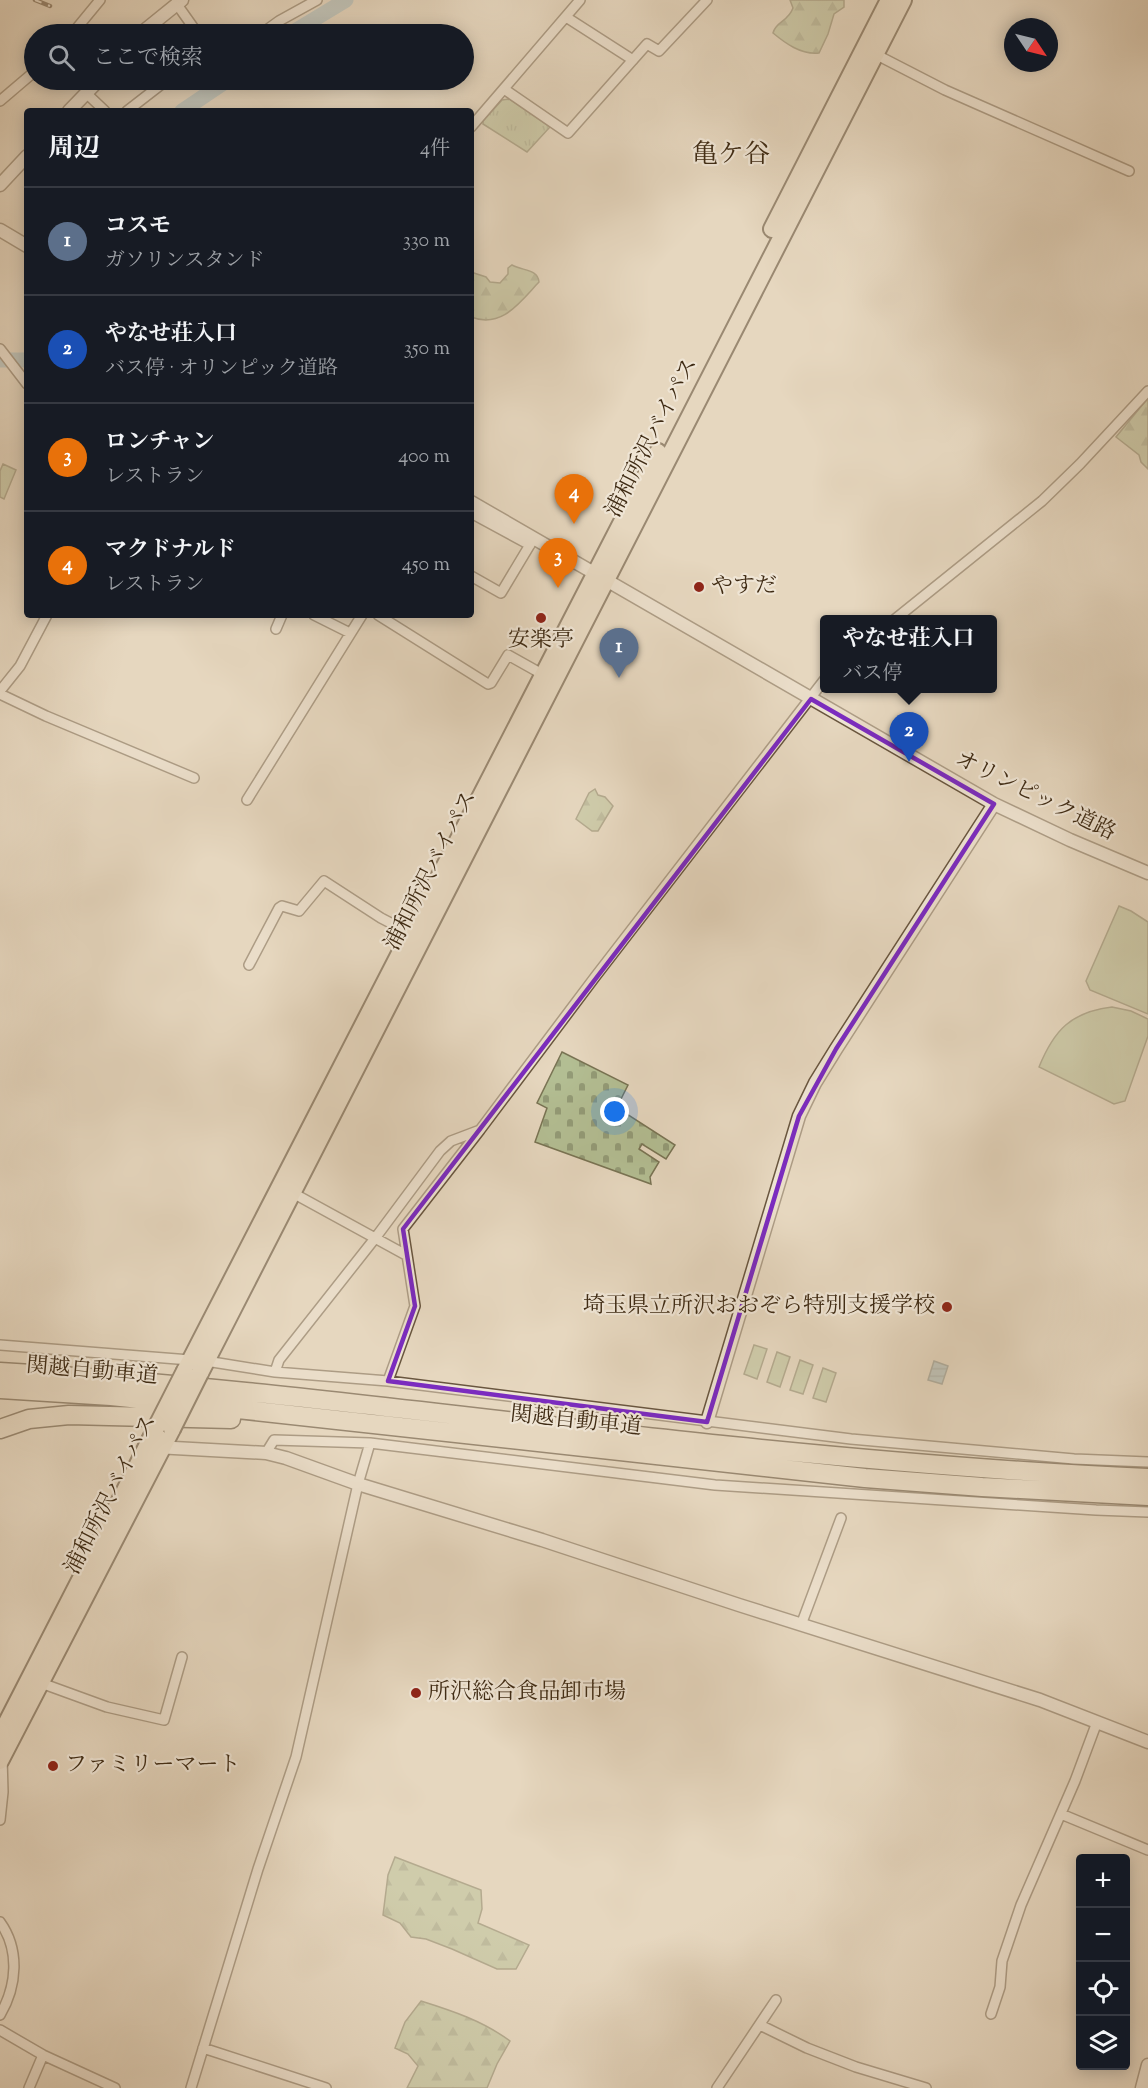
<!DOCTYPE html>
<html lang="ja">
<meta charset="utf-8">
<style>
:root{--surface:#171b24;--page:#20242c;--text:#f1f3f6;--muted:#9ea1a6;--line:#363941;--accent:#c59692}
body{margin:0;font-family:"Sorts Mill Goudy","Noto Serif JP",serif;background:var(--page);color:var(--text)}
.controls{position:absolute;right:18px;bottom:18px;display:grid;overflow:hidden;border-radius:6px;box-shadow:0 3px 15px #0003}
.controls button{width:54px;height:54px;display:grid;place-items:center;padding:0;border:0;border-bottom:2px solid var(--line);background:var(--surface);color:var(--text);font:30px sans-serif}
.compass{position:absolute;left:1004px;top:18px;width:54px;height:54px;border-radius:50%;background:var(--surface);box-shadow:0 3px 15px #0003;rotate:125deg}
.you{position:absolute;left:615px;top:1112px;width:21px;height:21px;margin:-15px;border:4px solid #fff;border-radius:50%;background:#1a73e8;box-shadow:0 0 0 9px #1a73e833}
.badge{display:grid;place-items:center;width:39px;height:39px;border-radius:50%;background:var(--accent);color:#fff;font-size:20px;font-weight:700}
.pin{position:absolute;translate:-50% -50px;filter:drop-shadow(0 2px 3px #0008)}
.pin::after{content:'';position:absolute;top:32px;width:21px;height:18px;background:inherit;clip-path:polygon(0 0,100% 0,50% 100%)}
.popup{position:absolute;left:820px;top:615px;width:177px;height:78px;box-sizing:border-box;display:grid;place-content:center;border-radius:6px;background:var(--surface);filter:drop-shadow(0 2px 4px #0005);font-size:20px;white-space:nowrap;color:var(--muted)}
.popup b{font-size:22px;color:var(--text)}
.popup::after{content:'';position:absolute;left:50%;top:100%;margin-left:-12px;border:12px solid transparent;border-top-color:var(--surface)}
.list{margin:0;padding:0;list-style:none}
h2{display:flex;justify-content:space-between;align-items:center;height:78px;margin:0;padding:0 24px;font-size:26px}
h2 small{font-size:20px;font-weight:400;color:var(--muted)}
.list li{display:grid;grid-template-columns:39px 1fr auto;gap:18px;align-items:center;box-sizing:border-box;height:108px;padding:0 24px;border-top:2px solid var(--line)}
.list b{display:block;font-size:22px;white-space:nowrap}
.list p{margin:0;font-size:20px;white-space:nowrap;color:var(--muted)}
.list em{font-size:20px;font-style:normal;color:var(--muted)}
.icon{flex:none;width:33px;height:33px;fill:none;stroke:currentColor;stroke-width:2;stroke-linecap:round;stroke-linejoin:round}
.map{position:relative;flex:none;width:1148px;height:2088px;overflow:hidden}
.search{position:absolute;background:var(--surface);box-shadow:0 3px 15px #0003;left:24px;top:24px;width:450px;height:66px;display:flex;align-items:center;gap:15px;box-sizing:border-box;padding:0 21px;border-radius:33px;color:var(--muted);font-size:22px}
.panel{position:absolute;background:var(--surface);box-shadow:0 3px 15px #0003;left:24px;top:108px;width:450px;height:510px;border-radius:6px}
.map>svg:first-child{display:block}
.grass{fill:url(#grass-tufts);stroke:#797454;stroke-width:1.5}
.forest{fill:url(#forest-firs);stroke:#797454;stroke-width:1.5}
.cemetery{fill:url(#cemetery-stones);stroke:#797454;stroke-width:1.5}
.pitch{fill:#b3be93;stroke:#797454;stroke-width:1.5}
.water{fill:url(#water-rules);stroke:#767f79;stroke-width:1.5}
.lines{fill:none;stroke-linecap:round;stroke-linejoin:round}
.river{stroke:#9bb7bd;stroke-width:15}
.minor-casing{stroke:#69563f;stroke-width:12}
.tertiary-casing{stroke:#69563f;stroke-width:15}
.trunk-casing{stroke:#3f2b14;stroke-width:20}
.motorway-casing{stroke:#3f2b14;stroke-width:21}
.minor{stroke:#efe5d5;stroke-width:9}
.tertiary{stroke:#efe5d5;stroke-width:12}
.trunk{stroke:#e6d7bf;stroke-width:16}
.motorway{stroke:#e6d7bf;stroke-width:18}
.rail-casing{stroke:#3f2b14;stroke-width:4.5}
.rail{stroke:#efe5d5;stroke-width:2;stroke-dasharray:7;stroke-linecap:butt}
.trunk-bridge-casing{stroke:#3f2b14;stroke-width:20;stroke-linecap:butt}
.trunk-bridge{stroke:#e6d7bf;stroke-width:16}
.marked{fill:none;stroke:#7b2cbf;stroke-width:4.5;stroke-linejoin:round}
.poi-dot{fill:#8f2418;stroke:#efe5d5;stroke-width:2}
.labels{text-anchor:middle;dominant-baseline:central;stroke-width:4.5;stroke-linejoin:round;paint-order:stroke}
.street-label{font-size:22px;fill:#3f2b14;stroke:#efe5d5}
.poi-label{font-size:22px;fill:#3f2b14;stroke:#efe5d5;text-anchor:start}
.quarter-label{font-size:26px;fill:#3f2b14;stroke:#efe5d5}
</style>
<div class="map">
<svg width="1148" height="2088" viewBox="0 0 1148 2088">
<defs>
<pattern id="grass-tufts" width="24" height="20" patternUnits="userSpaceOnUse" patternTransform="scale(1.5)"><rect width="24" height="20" fill="#b3be93"/><path d="M3 7l-1-3M5 7V3M7 7l1-3M15 17l-1-3M17 17v-4M19 17l1-3" fill="none" stroke="#939b77"/></pattern>
<pattern id="forest-firs" width="22" height="20" patternUnits="userSpaceOnUse" patternTransform="scale(1.5)"><rect width="22" height="20" fill="#b3be93"/><path d="M5 1l3.5 6h-7zM16 11l3.5 6h-7z" fill="#939b77"/></pattern>
<pattern id="cemetery-stones" width="16" height="16" patternUnits="userSpaceOnUse" patternTransform="scale(1.5)"><rect width="16" height="16" fill="#b3be93"/><path d="M2 7V4a2 2 0 0 1 4 0v3zM10 15v-3a2 2 0 0 1 4 0v3z" fill="#939b77"/></pattern>
<pattern id="water-rules" width="6" height="5" patternUnits="userSpaceOnUse" patternTransform="scale(1.5)"><rect width="6" height="5" fill="#9bb7bd"/><path d="M0 2.5h6" fill="none" stroke="#809598"/></pattern>
</defs>
<rect width="100%" height="100%" fill="#e6d7bf"/>
<filter id="stains"><feTurbulence type="fractalNoise" baseFrequency=".00333" numOctaves="4"/><feColorMatrix values="0 0 0 0 .2 0 0 0 0 .09 0 0 0 0 .02 0 0 0 .5 -.17"/></filter>
<radialGradient id="worn" r=".72"><stop offset=".6" stop-color="#630" stop-opacity="0"/><stop offset="1" stop-color="#630" stop-opacity=".3"/></radialGradient>
<path class="grass" d="M509,99L550,127L527,152L483,124V121L502,100Z"/>
<path class="forest" d="M790,0H844V7L834,14L828,34L819,53C801,55 785,43 773,33C776,21 788,22 793,8Z
M512,265C523,271 538,269 539,282C520,302 502,329 471,317V272L486,277L490,282L500,283L508,274V268Z
M1148,398V469L1141,462L1139,455L1116,437Z
M595,789L598,795L605,797L613,806L598,831H592L576,819L589,793Z
M395,1857L481,1890L482,1909L478,1923L529,1945L516,1969H497L452,1949L426,1939L411,1937L400,1923L383,1915L388,1875Z
M421,2001C453,2011 483,2021 510,2041L497,2064L487,2088H407L418,2066L408,2054L395,2048L405,2022Z"/>
<path class="cemetery" d="M562,1052L628,1085L618,1105L623,1108L622,1111L675,1145L666,1159L642,1144L639,1149L659,1162L650,1177L651,1184L535,1142L547,1108L537,1103Z"/>
<path class="pitch" d="M3,464L16,470L4,499L0,497V471Z
M1119,906L1131,911L1148,922V1014L1090,990L1086,981Z
M1112,1007L1131,1011L1148,1019V1036L1125,1101L1114,1104L1039,1067C1054,1030 1071,1012 1112,1007Z
M754,1345L767,1349L757,1379L744,1374Z
M777,1352L790,1357L780,1387L767,1382Z
M800,1360L813,1365L803,1394L790,1390Z
M823,1368L836,1373L826,1402L813,1398Z"/>
<path class="water" d="M934,1361L948,1366L942,1384L928,1380Z"/>
<g class="lines">
<path class="river" d="M290,34L346,0
M182,111L228,80
M0,360H27"/>
<g class="minor-casing">
<path id="minor" d="M176,3L198,34
M566,17L633,60
M72,34L100,0
M261,34L279,21L317,0
M875,54L945,90L1129,171
M504,89L568,133L647,44L659,51L707,0
M86,93L105,111
M0,101L34,72
M127,111L167,80
M471,127L580,0
M0,349L27,384
M471,513L530,545
M471,576L501,593L534,538
M314,615L350,633
M378,615L488,684L491,683L508,655L542,674
M894,620L1042,501L1080,464L1148,391
M276,629L282,615
M0,691L20,666L47,615
M0,694L46,716L194,778
M247,800L362,615
M249,965L279,908L282,906L299,911L324,881L381,918L410,933
M291,1192L406,1255
M0,1345L190,1360
M206,1361L275,1372L388,1381L851,1439L1074,1459L1148,1462
M275,1372L279,1360L376,1237L440,1151L451,1141L480,1130L595,977L825,679
M388,1381L415,1306L403,1229L480,1130
M266,1453L274,1440L370,1443L715,1485L1096,1510L1148,1512
M801,1625L841,1518
M41,1683L107,1707L164,1720L182,1657
M1061,1814L1148,1850
M0,1820L3,1792L2,1757
M0,1922C20,1950 17,1986 0,2015
M991,2014L1000,1987L1002,1961L1021,1905L1075,1781L1097,1722
M760,2025L807,2048L856,2067L926,2088
M0,2030L43,2055L115,2088
M203,2048L326,2088
M29,2088L43,2055
M191,2088L258,1869L296,1757L358,1484L370,1443
M717,2088L776,2000"/>
</g>
<g class="tertiary-casing">
<path id="tertiary" d="M140,34L182,0
M69,111L99,80
M0,185L27,156
M0,230L27,246
M471,502L994,804L1070,840L1148,873
M707,1422L799,1116L815,1083L836,1049L994,804
M156,1447L266,1453L286,1458L358,1484L542,1540L739,1605L1040,1700L1148,1742
M1142,2088L1148,2065"/>
</g>
<g class="trunk-casing">
<path id="trunk" d="M772,229L889,0
M185,1371L658,452
M200,1373L903,0
M0,1736L95,1551L156,1428
M0,1761L172,1429"/>
</g>
<g class="motorway-casing">
<path id="motorway" d="M0,1372C245,1386 488,1421 732,1446C870,1460 1009,1472 1148,1478
M0,1389L111,1396L219,1407L865,1478L982,1487L1148,1496
M0,1429L29,1419L69,1415L231,1419
M0,1735L2,1731"/>
</g>
<use href="#minor" class="minor"/>
<use href="#tertiary" class="tertiary"/>
<use href="#trunk" class="trunk"/>
<use href="#motorway" class="motorway"/>
<g class="rail-casing">
<path id="rail" d="M35,0L50,6"/>
</g>
<use href="#rail" class="rail"/>
<g class="trunk-bridge-casing">
<path id="trunk-bridge" d="M156,1428L185,1371
M172,1429L200,1373"/>
</g>
<use href="#trunk-bridge" class="trunk-bridge"/>
</g>
<path d="M0 0H1148V2088H0ZM811,699L994,804L836,1049L799,1116L707,1422L388,1381L415,1306L403,1229Z" fill="#e6d7bf" fill-opacity=".55" fill-rule="evenodd"/>
<path class="marked" d="M811,699L994,804L836,1049L799,1116L707,1422L388,1381L415,1306L403,1229Z"/>
<g class="poi-dot">
<circle cx="699" cy="587" r="6"/>
<circle cx="541" cy="618" r="6"/>
<circle cx="947" cy="1307" r="6"/>
<circle cx="416" cy="1693" r="6"/>
<circle cx="53" cy="1766" r="6"/>
</g>
<g class="labels">
<g class="street-label">
<text transform="translate(653 438) rotate(-63)">浦和所沢バイパス</text>
<text transform="translate(1035 797) rotate(26)">オリンピック道路</text>
<text transform="translate(432 871) rotate(-63)">浦和所沢バイパス</text>
<text transform="translate(92 1372) rotate(5)">関越自動車道</text>
<text transform="translate(576 1422) rotate(6)">関越自動車道</text>
<text transform="translate(112 1495) rotate(-63)">浦和所沢バイパス</text>
</g>
<g class="poi-label">
<text x="711" y="587">やすだ</text>
<text x="541" y="641" text-anchor="middle">安楽亭</text>
<text x="935" y="1307" text-anchor="end">埼玉県立所沢おおぞら特別支援学校</text>
<text x="428" y="1693">所沢総合食品卸市場</text>
<text x="65" y="1766">ファミリーマート</text>
</g>
<g class="quarter-label">
<text x="731" y="155">亀ケ谷</text>
</g>
</g>
<rect width="100%" height="100%" filter="url(#stains)"/>
<rect width="100%" height="100%" fill="url(#worn)"/>
</svg>
<div class="controls">
<button>+</button>
<button>−</button>
<button><svg class="icon" aria-label="locate" viewBox="0 0 24 24"><circle cx="12" cy="12" r="6"/><path d="M12 2v4M12 18v4M2 12h4M18 12h4"/></svg></button>
<button><svg class="icon" aria-label="layers" viewBox="0 0 24 24"><path d="M12 4l9 5-9 5-9-5zM3 14l9 5 9-5"/></svg></button>
</div>
<svg class="compass" viewBox="-18 -18 36 36"><path d="M0-13l5 13h-10z" fill="#e53935"/><path d="M0 13l5-13h-10z" fill="#9ea1a6"/></svg>
<div class="you"></div>
<div class="pin badge" style="left:619px;top:678px;background:#5c6f8a">1</div>
<div class="pin badge" style="left:909px;top:762px;background:#1a4fb4">2</div>
<div class="popup"><b>やなせ荘入口</b>バス停</div>
<div class="pin badge" style="left:558px;top:588px;background:#e8710a">3</div>
<div class="pin badge" style="left:574px;top:524px;background:#e8710a">4</div>
<div class="search"><svg class="icon" aria-label="search" viewBox="0 0 24 24"><circle cx="10" cy="10" r="6"/><path d="M15 15l6 6"/></svg>ここで検索</div>
<section class="panel">
<h2>周辺<small>4件</small></h2>
<ul class="list">
<li><span class="badge" style="background:#5c6f8a">1</span><div><b>コスモ</b><p>ガソリンスタンド</p></div><em>330 m</em></li>
<li><span class="badge" style="background:#1a4fb4">2</span><div><b>やなせ荘入口</b><p>バス停 · オリンピック道路</p></div><em>350 m</em></li>
<li><span class="badge" style="background:#e8710a">3</span><div><b>ロンチャン</b><p>レストラン</p></div><em>400 m</em></li>
<li><span class="badge" style="background:#e8710a">4</span><div><b>マクドナルド</b><p>レストラン</p></div><em>450 m</em></li>
</ul>
</section>
</div>
